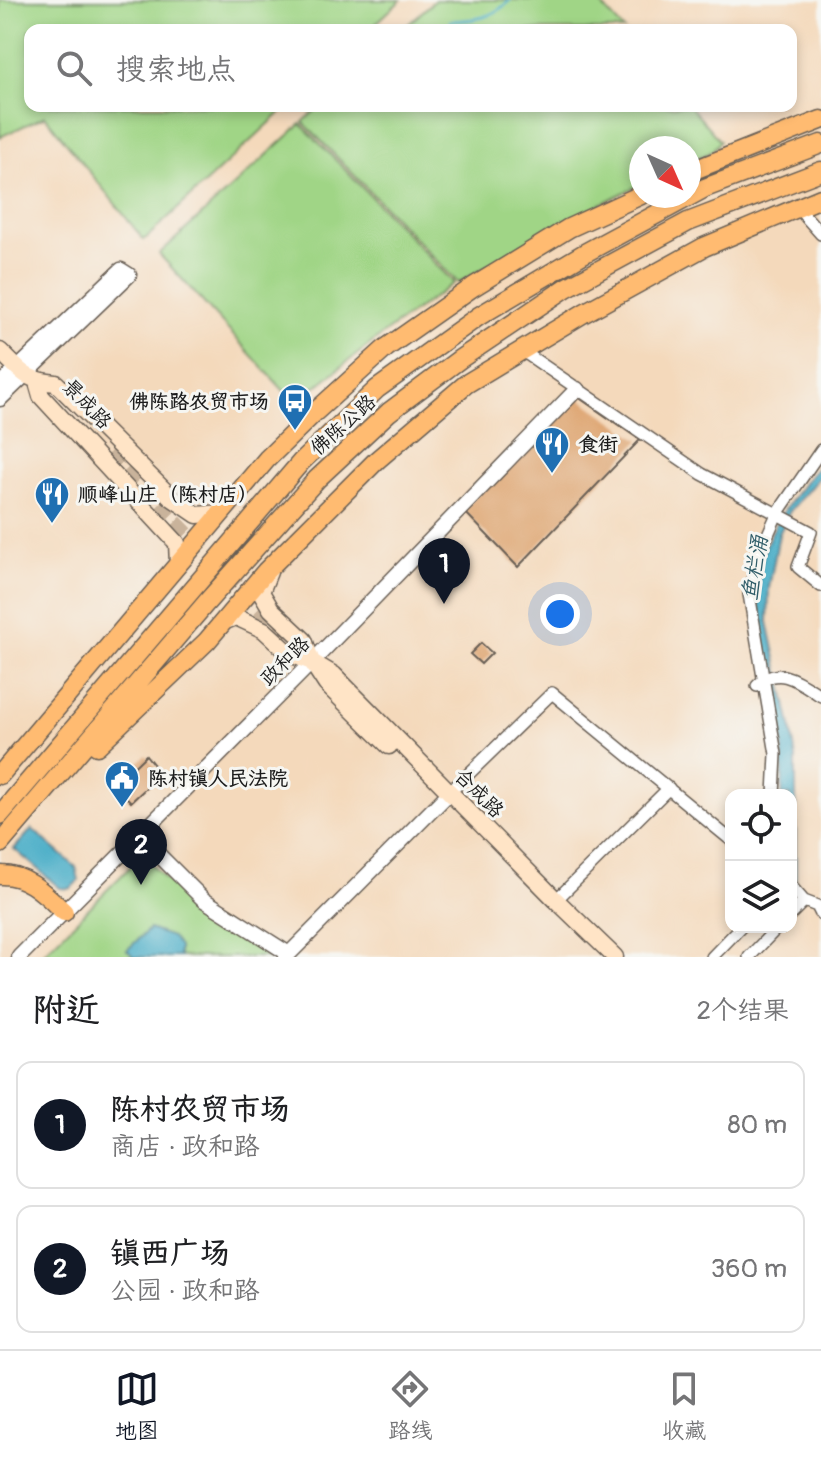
<!DOCTYPE html>
<html lang="zh">
<meta charset="utf-8">
<style>
:root{--surface:#fff;--page:#f6f6f6;--text:#202124;--muted:#757577;--line:#e0e0e0;--accent:#111827}
body{margin:0;font-family:Pangolin,"LXGW WenKai TC",sans-serif;background:var(--page);color:var(--text)}
.controls{position:absolute;right:24px;bottom:24px;display:grid;overflow:hidden;border-radius:16px;box-shadow:0 4px 12px #0003}
.controls button{width:72px;height:72px;display:grid;place-items:center;padding:0;border:0;border-bottom:2px solid var(--line);background:var(--surface);color:var(--text);font:40px sans-serif}
.compass{position:absolute;left:629px;top:136px;width:72px;height:72px;border-radius:50%;background:var(--surface);box-shadow:0 4px 12px #0003;rotate:135deg}
.you{position:absolute;left:560px;top:614px;width:28px;height:28px;margin:-20px;border:6px solid #fff;border-radius:50%;background:#1a73e8;box-shadow:0 0 0 12px #1a73e833}
.badge{display:grid;place-items:center;width:52px;height:52px;border-radius:50%;background:var(--accent);color:#fff;font-size:26px;font-weight:700}
.pin{position:absolute;translate:-50% -66px;filter:drop-shadow(0 2px 4px #0008)}
.pin::after{content:'';position:absolute;top:42px;width:28px;height:24px;background:inherit;clip-path:polygon(0 0,100% 0,50% 100%)}
.list{margin:0;padding:0;list-style:none}
h2{display:flex;justify-content:space-between;align-items:center;height:104px;margin:0;padding:0 32px;font-size:34px}
h2 small{font-size:26px;font-weight:400;color:var(--muted)}
.list li{display:grid;grid-template-columns:52px 1fr auto;gap:24px;align-items:center;box-sizing:border-box;height:128px;margin:0 16px 16px;padding:0 16px;border:2px solid var(--line);border-radius:16px}
.list b{display:block;font-size:30px;white-space:nowrap}
.list p{margin:0;font-size:26px;white-space:nowrap;color:var(--muted)}
.list em{font-size:26px;font-style:normal;color:var(--muted)}
.icon{flex:none;width:44px;height:44px;fill:none;stroke:currentColor;stroke-width:2;stroke-linecap:round;stroke-linejoin:round}
.map{position:relative;flex:none;width:821px;height:957px;overflow:hidden}
.search{position:absolute;background:var(--surface);box-shadow:0 4px 12px #0003;left:24px;right:24px;top:24px;height:88px;display:flex;align-items:center;gap:20px;box-sizing:border-box;padding:0 28px;border-radius:16px;color:var(--muted);font-size:30px}
.sheet{height:392px;background:var(--surface)}
nav{display:flex;justify-content:space-around;align-items:center;box-sizing:border-box;height:112px;border-top:2px solid var(--line);background:var(--surface);font-size:22px;color:var(--muted)}
nav a{display:grid;justify-items:center;gap:4px}
nav .on{color:var(--accent)}
.map>svg:first-child{display:block}
.green{fill:#a0d586;stroke:#5e7851;stroke-width:2}
.water{fill:#48adc7;stroke:#326472;stroke-width:2}
.lines{fill:none;stroke-linecap:round;stroke-linejoin:round}
.stream{stroke:#48adc7;stroke-width:3}
.building{fill:#dea46f}
.secondary-tunnel{stroke:#c9b39b;stroke-width:16;stroke-dasharray:16 8;stroke-linecap:butt}
.minor-casing{stroke:#685e54;stroke-width:14}
.tertiary-casing{stroke:#685e54;stroke-width:17}
.secondary-casing{stroke:#685e54;stroke-width:19}
.trunk-casing{stroke:#685e54;stroke-width:21}
.minor{stroke:#fff;stroke-width:11}
.tertiary{stroke:#fff;stroke-width:14}
.secondary{stroke:#ffe4c6;stroke-width:16}
.trunk{stroke:#ffbb71;stroke-width:18}
.labels{text-anchor:middle;dominant-baseline:central;stroke-width:6;stroke-linejoin:round;paint-order:stroke}
.poi-label{font-size:20px;font-weight:bold;fill:#1c1c1c;stroke:#f6f6f2;text-anchor:start}
.street-label{font-size:20px;fill:#1c1c1c;stroke:#f6f6f2}
.water-label{font-size:22px;font-style:italic;fill:#305d69;stroke:#f6f6f2}
</style>
<div class="map">
<svg width="821" height="957" viewBox="0 0 821 957">
<rect width="100%" height="100%" fill="#f6f6f2"/>
<filter id="ink" filterUnits="userSpaceOnUse"><feTurbulence type="fractalNoise" baseFrequency=".0125" numOctaves="2"/><feDisplacementMap in="SourceGraphic" scale="16" xChannelSelector="R" yChannelSelector="G"/><feConvolveMatrix kernelMatrix="1 2 1 2 8 2 1 2 1" color-interpolation-filters="sRGB"/></filter>
<filter id="wash" filterUnits="userSpaceOnUse"><feTurbulence type="fractalNoise" baseFrequency=".006" numOctaves="4" result="noise"/><feDisplacementMap in="SourceGraphic" scale="32" xChannelSelector="R" yChannelSelector="G"/><feGaussianBlur stdDeviation="1.8" result="paint"/><feColorMatrix in="noise" values="0 0 0 0 0 0 0 0 0 0 0 0 0 0 0 0 0 1.4 0 .05"/><feComposite in="paint" operator="in"/></filter>
<g filter="url(#wash)">
<rect width="100%" height="100%" fill="#f4d9bb"/>
<path class="green" d="M0,0H401L369,30H30V106H288L144,240L45,116L0,137Z
M435,0H597L624,30H402Z
M320,106H690L720,141L711,152L689,162V148H641V184L556,226L458,283L303,122Z
M301,124L454,283L387,331L295,403L159,254Z
M142,855L201,915L271,957H40Z"/>
<path class="water" d="M821,463V475L790,511L779,534L769,588L768,622L791,726L796,759V880L791,876V795H782C783,772 784,750 781,727C772,673 746,598 766,545C777,516 801,486 821,463Z
M32,829L76,867L79,880L70,889L60,888L14,849Z
M149,929L172,937L179,947V956L181,957H134L127,950Z"/>
<g class="lines">
<path class="stream" d="M450,21C475,20 492,19 510,0"/>
</g>
<g id="blocks">
<path class="building" d="M575,395L640,440L518,567L463,510Z
M481,643L492,653L481,664L470,654Z
M146,755L161,774L131,802L115,785Z"/>
</g>
</g>
<g filter="url(#ink)">
<use href="#blocks" fill-opacity="0" stroke="#685e54" stroke-width="2"/>
<g class="lines">
<path class="secondary-tunnel" d="M108,454L290,639"/>
<g class="minor-casing">
<path id="minor" d="M798,208L821,234
M521,350L702,474L811,532L798,567L821,586
M757,686C778,663 801,683 821,696
M450,792L552,693L731,840
M774,795L776,754L749,594L757,559L777,514L821,450
M791,886L804,901L817,906L821,914
M556,900L669,788
M791,914L804,901
M712,957L741,927
M749,957L778,927"/>
</g>
<g class="tertiary-casing">
<path id="tertiary" d="M0,385L121,270L129,275L0,399
M140,836L204,900L289,954
M19,957L312,662L577,389
M286,957L450,792"/>
</g>
<g class="secondary-casing">
<path id="secondary" d="M0,351C22,372 24,380 56,383L172,498L197,515L222,513
M37,382L41,396L177,543L178,565
M269,572L261,592L271,609L304,640L312,662
M223,622L236,617L264,630L290,654L312,662L334,675L556,900L615,957
M313,664L326,684L389,746"/>
</g>
<g class="trunk-casing">
<path id="trunk" d="M689,172L821,120
M97,746L207,641L266,571L377,460L466,384L584,313L704,247L821,198
M0,775L267,459L314,413L386,348L473,287L569,228L641,195
M0,815L301,462L377,389L479,316L583,254L705,188L821,144
M0,844L206,603L317,479L389,412L460,359L566,288L688,222L821,171
M0,875C27,874 46,895 64,912"/>
</g>
<use href="#minor" class="minor"/>
<use href="#tertiary" class="tertiary"/>
<use href="#secondary" class="secondary"/>
<use href="#trunk" class="trunk"/>
</g>
</g>
<defs>
<g id="bus-pin" transform="scale(1.8)"><path d="M0 17L-7.5 6A9.5 9.5 0 1 1 7.5 6Z" fill="#1f6fb2" stroke="#f6f6f2"/><path d="M-5-6H5V4H4V6H2V4H-2V6H-4V4H-5ZM-3.5-4V0h7V-4ZM-3.5 1.2v1.5H-2V1.2ZM2 1.2v1.5H3.5V1.2Z" fill="#fff"/></g>
<g id="restaurant-pin" transform="scale(1.8)"><path d="M0 17L-7.5 6A9.5 9.5 0 1 1 7.5 6Z" fill="#1f6fb2" stroke="#f6f6f2"/><path d="M-5-6h1v4h1v-4h1v4h1v-4h1v5L-1.5 .5V6h-2V.5L-5-1ZM5-6V6H3V1.5H1.5Q1.5-4 5-6Z" fill="#fff"/></g>
<g id="civic-pin" transform="scale(1.8)"><path d="M0 17L-7.5 6A9.5 9.5 0 1 1 7.5 6Z" fill="#1f6fb2" stroke="#f6f6f2"/><path d="M-.6-6.5H3V-4.5H.6V-3L4-1V1h2V6H-6V1h2V-1L-.6-3ZM-1.2 2.5V6h2.4V2.5Z" fill="#fff"/></g>
</defs>
<g fill-rule="evenodd">
<use href="#bus-pin" x="295" y="401"/>
<use href="#restaurant-pin" x="552" y="444"/>
<use href="#restaurant-pin" x="52" y="494"/>
<use href="#civic-pin" x="122" y="778"/>
</g>
<g class="labels">
<g class="poi-label">
<text x="269" y="401" text-anchor="end">佛陈路农贸市场</text>
<text x="578" y="444">食街</text>
<text x="78" y="494">顺峰山庄（陈村店）</text>
<text x="148" y="778">陈村镇人民法院</text>
</g>
<g class="street-label">
<text transform="translate(87 404) rotate(46)">景成路</text>
<text transform="translate(343 425) rotate(-42)">佛陈公路</text>
<text transform="translate(285 661) rotate(-45)">政和路</text>
<text transform="translate(479 793) rotate(45)">合成路</text>
</g>
<g class="water-label">
<text transform="translate(755 568) rotate(-81)">鱼栏涌</text>
</g>
</g>
</svg>
<div class="controls">
<button><svg class="icon" aria-label="locate" viewBox="0 0 24 24"><circle cx="12" cy="12" r="6"/><path d="M12 2v4M12 18v4M2 12h4M18 12h4"/></svg></button>
<button><svg class="icon" aria-label="layers" viewBox="0 0 24 24"><path d="M12 4l9 5-9 5-9-5zM3 14l9 5 9-5"/></svg></button>
</div>
<svg class="compass" viewBox="-18 -18 36 36"><path d="M0-13l5 13h-10z" fill="#e53935"/><path d="M0 13l5-13h-10z" fill="#757577"/></svg>
<div class="you"></div>
<div class="pin badge" style="left:444px;top:604px">1</div>
<div class="pin badge" style="left:141px;top:885px">2</div>
<div class="search"><svg class="icon" aria-label="search" viewBox="0 0 24 24"><circle cx="10" cy="10" r="6"/><path d="M15 15l6 6"/></svg>搜索地点</div>
</div>
<section class="sheet">
<h2>附近<small>2个结果</small></h2>
<ul class="list">
<li><span class="badge">1</span><div><b>陈村农贸市场</b><p>商店 · 政和路</p></div><em>80 m</em></li>
<li><span class="badge">2</span><div><b>镇西广场</b><p>公园 · 政和路</p></div><em>360 m</em></li>
</ul>
</section>
<nav>
<a class="on"><svg class="icon" aria-label="map" viewBox="0 0 24 24"><path d="M3 6l6-2 6 2 6-2v14l-6 2-6-2-6 2zM9 4v14M15 6v14"/></svg>地图</a>
<a><svg class="icon" aria-label="directions" viewBox="0 0 24 24"><path d="M12 3l9 9-9 9-9-9zM9 14v-3h6M13 9l2 2-2 2"/></svg>路线</a>
<a><svg class="icon" aria-label="saved" viewBox="0 0 24 24"><path d="M7 4h10v16l-5-4-5 4z"/></svg>收藏</a>
</nav>
